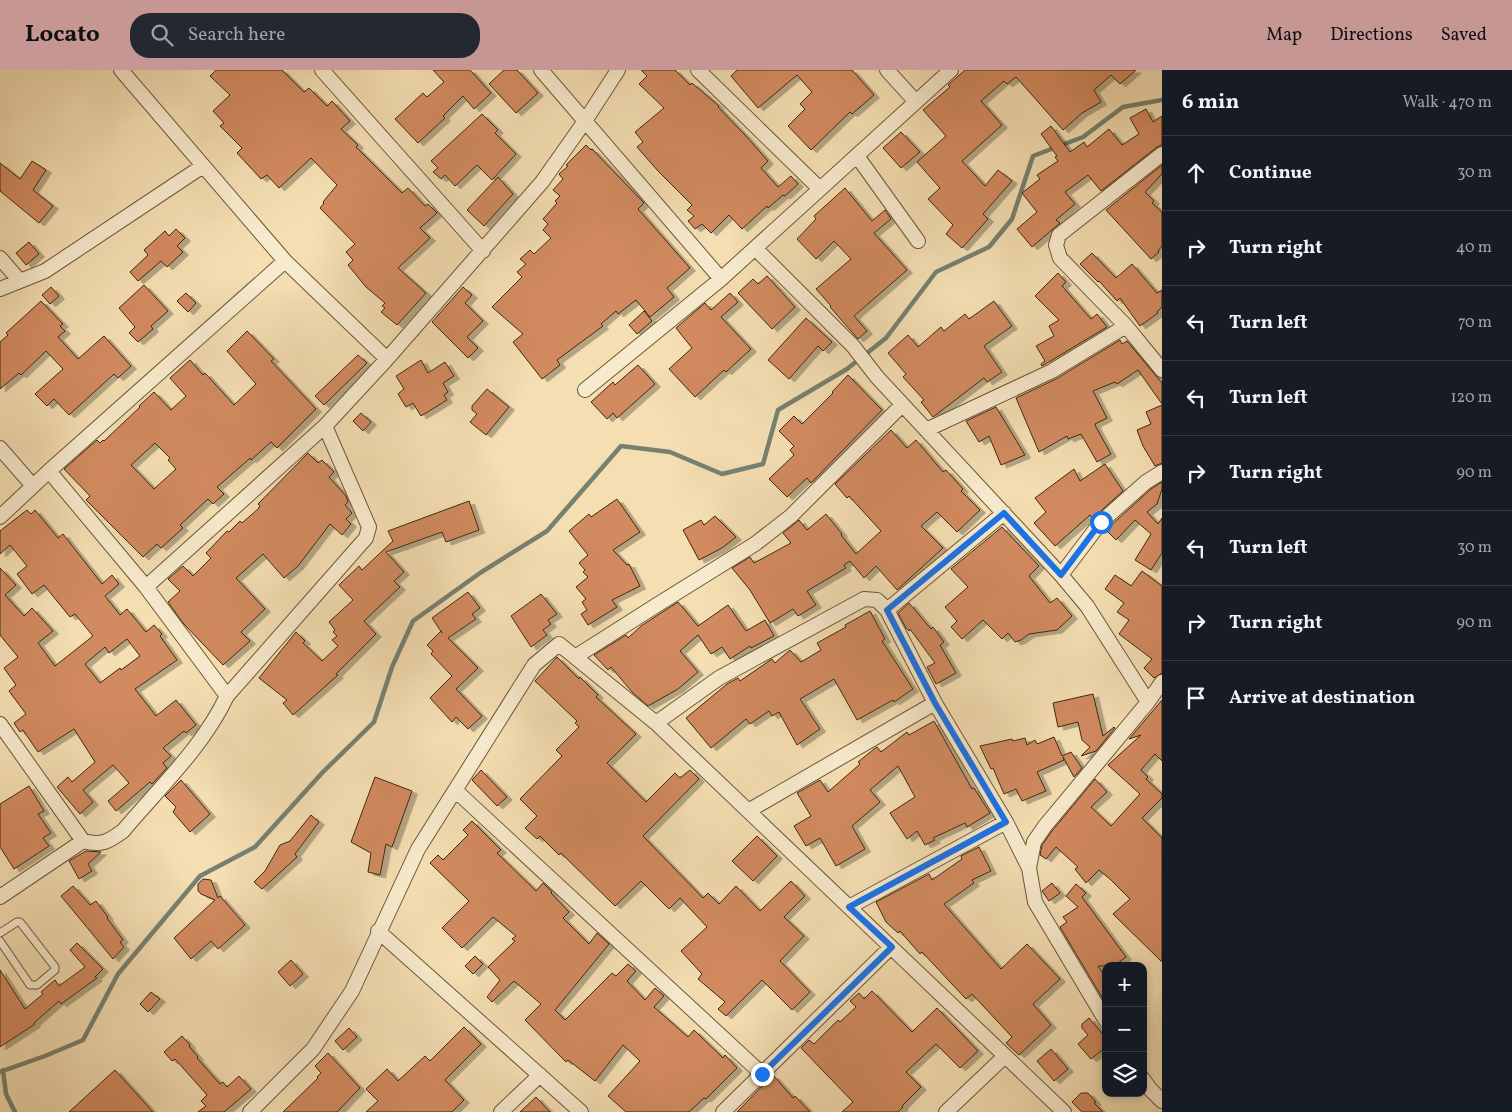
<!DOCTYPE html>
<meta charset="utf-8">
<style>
:root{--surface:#171b24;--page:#242831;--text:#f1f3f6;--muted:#9ea1a6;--line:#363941;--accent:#c59692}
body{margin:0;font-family:Vollkorn,serif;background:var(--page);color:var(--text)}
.controls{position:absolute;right:15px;bottom:15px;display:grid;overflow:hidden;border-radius:10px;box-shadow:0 2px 8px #0003}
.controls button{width:45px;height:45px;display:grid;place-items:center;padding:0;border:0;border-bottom:1px solid var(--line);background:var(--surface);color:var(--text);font:25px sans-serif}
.stop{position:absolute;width:15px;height:15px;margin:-11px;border:4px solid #1a73e8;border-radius:50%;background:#fff}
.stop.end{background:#1a73e8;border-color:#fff;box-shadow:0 1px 5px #0008}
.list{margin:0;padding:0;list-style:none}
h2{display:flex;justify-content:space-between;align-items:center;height:65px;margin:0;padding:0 20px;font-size:21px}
h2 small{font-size:16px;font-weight:400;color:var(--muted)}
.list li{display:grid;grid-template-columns:32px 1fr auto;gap:15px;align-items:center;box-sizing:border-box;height:75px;padding:0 20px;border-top:1px solid var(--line)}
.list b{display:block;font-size:19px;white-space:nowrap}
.list em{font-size:16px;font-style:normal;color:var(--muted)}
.icon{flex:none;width:28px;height:28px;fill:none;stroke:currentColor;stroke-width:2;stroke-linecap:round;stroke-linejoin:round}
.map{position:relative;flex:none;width:1162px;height:1042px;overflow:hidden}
header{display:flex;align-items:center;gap:30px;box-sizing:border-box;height:70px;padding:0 25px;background:var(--accent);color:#111}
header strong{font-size:24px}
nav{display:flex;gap:28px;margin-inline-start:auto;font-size:18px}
.search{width:350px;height:45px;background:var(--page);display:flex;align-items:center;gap:12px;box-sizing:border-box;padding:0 18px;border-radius:20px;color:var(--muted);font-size:19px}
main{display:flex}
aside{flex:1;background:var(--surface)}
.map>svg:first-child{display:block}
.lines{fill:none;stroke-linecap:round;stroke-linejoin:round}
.stream{stroke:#778172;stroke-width:4.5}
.building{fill:#d28a61;stroke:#3d2a0e;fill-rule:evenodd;filter:url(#shadow)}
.lane-casing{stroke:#6b5737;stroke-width:9}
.street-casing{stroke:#6b5737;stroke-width:16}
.lane{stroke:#f8eacd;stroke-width:7}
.street{stroke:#f8eacd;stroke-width:14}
.route{stroke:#1a73e8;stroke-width:6}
</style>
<header>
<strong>Locato</strong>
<div class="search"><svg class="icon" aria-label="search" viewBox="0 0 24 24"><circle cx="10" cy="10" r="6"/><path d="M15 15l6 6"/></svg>Search here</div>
<nav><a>Map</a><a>Directions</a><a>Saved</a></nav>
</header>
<main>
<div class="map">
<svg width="1162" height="1042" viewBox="0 0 1162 1042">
<defs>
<filter id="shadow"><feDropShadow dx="5.5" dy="3" stdDeviation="0" flood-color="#0004"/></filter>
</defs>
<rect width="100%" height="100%" fill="#f4deb2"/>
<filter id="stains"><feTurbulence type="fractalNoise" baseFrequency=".004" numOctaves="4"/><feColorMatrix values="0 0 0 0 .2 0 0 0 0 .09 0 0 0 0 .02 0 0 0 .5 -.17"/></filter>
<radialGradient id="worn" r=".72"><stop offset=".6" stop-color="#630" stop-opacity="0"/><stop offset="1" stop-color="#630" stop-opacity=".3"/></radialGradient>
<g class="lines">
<path class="stream" d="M3,1000L6,1024L15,1042
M0,1002L45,986L83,970L118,904L200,806L255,777L322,703L374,652L392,597L413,551L480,503L547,461L621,376L670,382L722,404L763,394L778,340L847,299L886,268L936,202L989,177L1012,149L1033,86L1083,67L1123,37L1162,30"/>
</g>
<path class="building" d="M216,0H282L304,22L309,18L327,36L332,31L350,51L341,59L358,75L356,77L402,123L408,118L425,136L428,134L437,143L420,158L430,168L398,198L426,223L397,255L381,242L385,238L382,236L385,233L366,217L348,195L353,190L346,182L355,174L320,138L324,133L323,132L337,115L311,88L279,118L267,105L261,109L237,83L242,78L220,56L224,53L213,41L230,25L210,6Z
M433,0H470L491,23L474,39L463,26L443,46L445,48L418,73L395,49L423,23L427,27L444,12Z
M504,0H517L538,23L516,43L489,14Z
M641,0H675L690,15L692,13L719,36L718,37L745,65L768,91L761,98L778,117L791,106L798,114L785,126L783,125L768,138L767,136L742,159L729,145L711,163L702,154L695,159L688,151L694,146L687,140L692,135L658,101L637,77L643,72L635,62L664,38L639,14L647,6Z
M737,0H852L874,25L852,44L850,42L811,80L788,56L805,39L800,34L812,22L797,5L758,38L731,6Z
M965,0H1136L1120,14L1111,5L1094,20L1101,32L1082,43L1063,60L1016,7L1007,14L1004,11L981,31L1002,55L962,91L985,116L998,100L1012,111L983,144L988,149L962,178L946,164L953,155L928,129L940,118L917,92L946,66L923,40L950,17L948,15Z
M1146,39L1153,52L1162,46V75L1157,77L1101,121L1088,105L1065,122L1075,134L1056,150L1060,153L1032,177L1017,159L1037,142L1022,123L1040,109L1037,105L1058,91L1055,87L1057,86L1041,64L1051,56L1070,82L1084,72L1087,77L1109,59L1122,75L1139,64L1130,48Z
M482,44L498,60L495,63L516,84L492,110L477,95L455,116L445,105L441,109L433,102L438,98L431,91Z
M901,62L920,82L901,98L883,78Z
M586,75L591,80L592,79L644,133L638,139L690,198L667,218L674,227L650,247L636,230L618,244L616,241L601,254L603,256L557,290L560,295L542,309L513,272L523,264L492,237L522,207L517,202L526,194L520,189L530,180L534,184L551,168L543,160L548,154L543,149L557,133L555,131L560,126L553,120L563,109L559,104L568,96L566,95Z
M32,91L46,100L33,120L53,136L39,153L0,121V93L20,109Z
M1162,95V104L1145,122L1154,131L1152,133L1162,142V176L1158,181L1159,182L1151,189L1106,140Z
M498,107L513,124L484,156L467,140Z
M845,118L872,151L885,140L891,149L874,163L907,200L854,246L867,261L858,269L830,237L831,236L816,219L851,189L834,171L816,189L797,169L816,149L814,146Z
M176,159L185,168L177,176L183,182L167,197L161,191L138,211L130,202L148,185L144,180L165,161L169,166Z
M29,172L39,184L26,195L16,183Z
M1092,183L1116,208L1132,194L1157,223L1162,220V237L1157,242L1158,243L1140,256L1120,228L1117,231L1099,211L1098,212L1080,194Z
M1058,203L1066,212L1062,216L1091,249L1097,244L1107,257L1042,296L1041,294L1045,291L1036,276L1054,266L1049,256L1059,250L1035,226Z
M767,206L795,237L772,259L738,223L753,209L758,214Z
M144,215L168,241L151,256L153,259L138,272L129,263L135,257L119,238Z
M51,217L59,226L50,234L42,225Z
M463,217L472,225L465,233L483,251L467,267L478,278L468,288L432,252Z
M186,223L196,233L188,242L177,231Z
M730,223L738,232L721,247L751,279L726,302L724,300L695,327L669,299L692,278L676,258L705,233L711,240Z
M41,231L63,254L60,256L65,261L58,267L78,289L104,266L131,296L118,308L114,304L69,345L54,329L47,336L35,324L63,299L46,281L21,305L19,303L0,319V272L8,265L6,263Z
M994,231L1012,256L984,276L1002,302L987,312L984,308L933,347L921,332L924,330L903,307L906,304L888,283L908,265L918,277L941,257L944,261L965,244L969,249Z
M644,241L652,251L637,264L629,255Z
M806,248L832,272L823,281L818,276L789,309L768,290Z
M247,261L274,289L271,291L316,339L277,378L271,372L251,390L250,388L248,390L217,417L224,424L213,434L208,429L180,455L183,458L161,478L157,474L143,487L86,430L90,426L64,399L97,370L100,373L103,370L104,371L140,337L139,336L154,322L171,340L186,326L170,308L190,290L203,305L205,303L234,335L256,314L227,281ZM155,373L170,388L168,390L176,399L154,419L131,395Z
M1120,270L1122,274L1127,271L1162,313V334L1138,300L1117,314L1115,312L1093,321L1107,348L1095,354L1096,357L1111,384L1097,392L1081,364L1068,369L1067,366L1039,382L1016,328L1056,309Z
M358,285L367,293L324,335L315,326Z
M421,290L428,303L445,292L454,306L443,313L448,322L444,325L447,330L421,346L413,333L406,337L398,324L404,319L396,306Z
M638,295L655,314L617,348L613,343L607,349L591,332L613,312L615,315Z
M848,305L882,340L811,413L807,408L787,427L769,409L794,385L790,380L794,376L779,361L794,346L802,354L833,323L832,322Z
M487,319L509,337L486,365L470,352L477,344L472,340V336Z
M1162,335V393L1155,396L1143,376L1137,360L1151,354L1146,342Z
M996,337L1025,385L1001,395L989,366L979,372L966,351Z
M361,343L371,352L363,361L353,351Z
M891,360L907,378L916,370L943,402L946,400L963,419L961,421L980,440L957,462L937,442L921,456L943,478L897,520L876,496L864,508L850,491L844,495L846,498L807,521L816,535L798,546L793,539L770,553L750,520L732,498L750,487L754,493L791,473L783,463L799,450L807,460L826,444L842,464L841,465L856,484L881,461L849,426L847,428L835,414Z
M308,383L318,393L322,390L334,402L329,407L346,426L348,432L345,435L352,443L346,449L351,454L342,465L330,454L298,496L284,508L263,484L236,508L265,539L241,562L250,571L223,595L183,553L168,532L180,521L168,509L183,496L193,506L211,488L206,483L227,461L229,462L240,451L242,453L258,439L260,436L258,434Z
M1105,394L1123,421L1093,448L1090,445L1055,476L1034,453L1046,442L1035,428L1074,399L1080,411Z
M1162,412V419L1157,434L1147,442L1158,454L1162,448V483L1151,500L1135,490L1151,464L1135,450L1116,470L1106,460L1151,419Z
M617,429L640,462L613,480L627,495L629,494L640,516L612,530L617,537L588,555L581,544L587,540L582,532L586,529L576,517L588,507L583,502L585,500L579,493L588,485L569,461L589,444L591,447Z
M469,431L479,460L446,472L442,462L386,482L404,502L394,511L400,517L364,551L376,564L336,604L338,605L293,645L283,633L287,630L259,608L296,562L305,571L303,573L322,591L338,576L332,570L337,566L333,562L335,560L329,552L353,530L339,515L359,496L362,500L393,471L388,461Z
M27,440L31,444L35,440L58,468L63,464L102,514L112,505L119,514L105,526L120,545L127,539L146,562L154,555L162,564L160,566L177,590L135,619L156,646L176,630L196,655L186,663L184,661L163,678L171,686L163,693L167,698L152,714L150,712L116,741L108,731L129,713L113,695L83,720L93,732L80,744L57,717L68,707L72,712L95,692L74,659L38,682L23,660L20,662L14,653L26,644L9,621L16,615L4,598L18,587L0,565V498L16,515L5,525L24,546L32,538L53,561L38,573L55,596L93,566L75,544L70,547L44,515L32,524L17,504L27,496L10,475L0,484V461ZM127,569L140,586L121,600L120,598L100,613L85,594L105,577L109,583Z
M715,446L736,467L722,478L699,490L683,460L701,450L704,455Z
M1002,457L1039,496L1029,506L1050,533L1057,528L1072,546L1057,560L1029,564L1021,570L1015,572L1008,563L1002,569L983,550L962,569L951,557L957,551L945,537L968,517L951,499Z
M1142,501L1162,516V603L1154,608L1144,598L1152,589L1119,564L1129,550L1117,542L1124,533L1105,519L1115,505L1131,516Z
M468,522L480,538L472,544L476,549L448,568L478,598L456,619L482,646L468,659L456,647L452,652L430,628L452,606L431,584L433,581L427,575L441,561L442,563L432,548Z
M541,524L557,544L548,550L551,554L543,560L547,565L531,577L511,546Z
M678,532L698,556L728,535L746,561L765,550L774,566L751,578L750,576L730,589L722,577L711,584L698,565L680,581L698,602L678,619L648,636L632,622L611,597L608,600L594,585L626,565L628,568L641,556Z
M909,533L931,559L933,557L944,572L940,575L956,603L936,614L927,597L935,593L910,559L909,561L906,558L898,543Z
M870,541L885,569L882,571L913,619L894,632L893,630L857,650L834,609L800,629L820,659L797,675L779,642L772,646L769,641L750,654L746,649L711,678L686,648L727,614L738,608L740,611L772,589L775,593L790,580L801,592L821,580L817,573L846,557L845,555Z
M557,587L579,609L580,607L598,625L596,627L636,664L607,693L646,732L675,703L680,708L690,700L699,709L643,766L703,828L708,823L719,834L736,816L760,841L791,811L805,826L784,847L804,866L780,891L810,922L792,940L762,910L726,946L718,939L725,932L698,909L702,904L681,881L707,857L680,828L669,839L641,811L615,836L561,783L559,785L540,766L537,769L525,758L537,746L520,729L562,686L556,680L579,657L575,653L577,651L535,611Z
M1093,624L1103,666L1114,657L1115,658L1096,681L1081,686L1090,677L1082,670L1078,652L1058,657L1053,633Z
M1162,630V691L1155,684L1141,700L1148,707L1146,709L1162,724V728L1142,748L1162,768V892L1113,844L1130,829L1110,809L1099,800L1086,813L1075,799L1078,797L1056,777L1046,789L1040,785L1042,775L1052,761L1095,709L1107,722L1091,737L1111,756L1140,724L1108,695L1141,665L1129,669Z
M934,651L972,719L974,718L990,743L967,757L965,753L933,768L935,770L925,775L917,761L907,769L890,743L915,727L898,696L870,720L880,732L852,756L865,779L836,796L820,768L806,776L794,756L811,746L797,723L820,710L828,722L860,694L858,692L874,679L877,677L881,682L907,662L909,665Z
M1054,667L1062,686L1071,682L1082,698L1074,707L1063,687L1064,690L1037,702L1046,721L1022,731L1016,719L1004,724L993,698L991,699L980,676L1012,669L1013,671L1025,668L1027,675L1035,670L1037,674Z
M481,700L507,727L497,736L472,710Z
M375,707L412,721L392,777L386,774L380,805L368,802L371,783L351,772Z
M181,710L210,744L190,762L173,742L176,737L165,726Z
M29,716L44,741L38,744L51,763L43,768L49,776L14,799L0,777V734Z
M311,745L319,752L295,784L297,787L262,819L254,812L265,801L280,775L290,771Z
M472,751L501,780L497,783L536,821L543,813L552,822L551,823L569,842L563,848L589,874L597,863L609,874L555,940L565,950L612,903L616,906L628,894L636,901L627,911L645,930L655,918L664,926L654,937L688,967L694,960L723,988L725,985L737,998L706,1029L704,1028L689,1042H626L608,1026L640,991L623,975L595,1011L568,990L566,992L525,950L541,934L514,911L492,932L487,927L500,910L488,897L515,871L512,869L516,866L493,847L462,878L442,858L469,831L430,793L438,785L443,790L468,765L463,760Z
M757,766L777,786L753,811L732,791Z
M979,777L991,801L972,810L974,813L944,834L1001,899L1027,874L1060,909L1033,934L1051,955L1019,985L1006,973L1012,967L972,924L966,929L922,882L920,884L900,861L898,863L886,852L876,832L929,804L932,810L962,789L961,786Z
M86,781L101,782L88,794L92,801L79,809L69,791Z
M203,809L211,810L218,828L220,826L245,855L218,879L211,871L191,889L174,868L215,830L201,824L198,821V814Z
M1052,813L1060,823L1049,831L1042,821Z
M1076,814L1086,823L1082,827L1126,887L1114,896H1098L1106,908V934L1060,857L1067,852L1063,847L1078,837L1066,826Z
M73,816L90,835L96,831L108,847L107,848L123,870L120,872L124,877L113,889L61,826Z
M77,873L103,899L95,907L97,908L61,934L59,931L34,953L35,954L0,977V900L25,939L43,924L41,922L55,910L59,916L85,897L70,880Z
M475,886L483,894L473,904L465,896Z
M291,890L303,904L290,916L278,902Z
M872,921L912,962L937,938L978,981L960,998L936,974L906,1002L921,1017L902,1036L903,1037L898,1042H842L853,1032L801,978L809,970L814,974L838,950L840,952L856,937L850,931L859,923L864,929Z
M151,922L160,929L148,942L140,934Z
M1089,948L1106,968V977L1091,989L1078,974L1088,965L1082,958V954Z
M464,957L481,974L445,1010L464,1030L452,1042H366L378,1031L366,1019L387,999L398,1011L425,986L430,991Z
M349,958L357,967L343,980L335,971Z
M182,966L190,975L189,976L198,987L197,988L220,1014L223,1012L227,1017L239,1006L251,1019L224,1042H198L206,1036L201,1031L207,1025L175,989L172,991L164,982Z
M1051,979L1068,999L1054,1011L1037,991Z
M328,983L360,1018L337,1042H283L318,1008L317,1007L321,1003L315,996Z
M115,1000L153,1042H69Z
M773,1005L793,1028L795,1026L810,1042H737Z
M1081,1023H1088L1096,1032L1094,1033L1103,1042H1082L1072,1032Z
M536,1027L550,1042H520Z"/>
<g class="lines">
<g class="lane-casing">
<path id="lane" d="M0,863L17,852H20L55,897V900L37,915H30L0,871"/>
</g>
<g class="street-casing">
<path id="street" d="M121,0L285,191L387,289
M322,0L483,181
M541,0L721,209
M698,0L820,119
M887,0L916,32
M1162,84L1059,165L1056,175L1060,188L1126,256L1162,300
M857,86L918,171
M755,178L853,276L877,307L1061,505L1087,536L1148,632
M0,188L19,210
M0,219L45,201L203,96
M585,320L721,209L951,0
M926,360L1052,301L1126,256
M0,378L33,416
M49,401L146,517L227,626
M0,447L49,401L285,191
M1061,505L1101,452L1146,412L1162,402
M146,517L325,356L387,289L542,112L585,51L618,0
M887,540L1004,443
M575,587L660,533L755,474L791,446L902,335
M656,653L719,608L864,529L877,530L887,540L935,633L1006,752L1029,798
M0,654L83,771C101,776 108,772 123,761C159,718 203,677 227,626L366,468L369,457L325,356
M455,720L762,1004
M748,741L935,633
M0,827L83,771
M849,837L1006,752
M378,861L581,1042
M1106,951L1035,832L1029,798L1034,772L1045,756L1148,632L1162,612
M1143,1009L1150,1019L1162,1031
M250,1042L313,979L352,921L418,779L534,595L559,574L656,653L1064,1042
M501,1042L540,1005
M723,1042L891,877
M946,1042L1005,986"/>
</g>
<use href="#lane" class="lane"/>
<use href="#street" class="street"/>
</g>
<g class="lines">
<path class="route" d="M762,1004L892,877L849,837L1006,752L935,633L887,540L1004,443L1061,505L1101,452"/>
</g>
<rect width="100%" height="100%" filter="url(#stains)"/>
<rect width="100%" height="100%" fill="url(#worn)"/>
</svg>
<div class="controls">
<button>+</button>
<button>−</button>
<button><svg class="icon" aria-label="layers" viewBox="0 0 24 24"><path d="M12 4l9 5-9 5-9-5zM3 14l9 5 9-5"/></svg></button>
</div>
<div class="stop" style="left:1101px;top:452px"></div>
<div class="stop end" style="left:762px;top:1004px"></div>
</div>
<aside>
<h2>6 min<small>Walk · 470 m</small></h2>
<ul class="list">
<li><svg class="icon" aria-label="ahead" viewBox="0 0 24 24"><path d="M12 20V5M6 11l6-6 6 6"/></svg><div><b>Continue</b></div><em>30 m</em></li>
<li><svg class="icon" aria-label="right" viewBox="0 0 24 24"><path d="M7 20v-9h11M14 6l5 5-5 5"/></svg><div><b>Turn right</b></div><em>40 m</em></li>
<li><svg class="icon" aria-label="left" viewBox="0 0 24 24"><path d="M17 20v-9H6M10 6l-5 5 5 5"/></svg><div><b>Turn left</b></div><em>70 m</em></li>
<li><svg class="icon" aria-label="left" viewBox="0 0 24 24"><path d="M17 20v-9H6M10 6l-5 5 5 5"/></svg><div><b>Turn left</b></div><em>120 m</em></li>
<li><svg class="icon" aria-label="right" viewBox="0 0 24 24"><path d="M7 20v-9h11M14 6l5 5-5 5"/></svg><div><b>Turn right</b></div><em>90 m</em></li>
<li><svg class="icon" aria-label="left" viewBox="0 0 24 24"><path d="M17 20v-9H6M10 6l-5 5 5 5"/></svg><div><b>Turn left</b></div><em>30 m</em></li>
<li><svg class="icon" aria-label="right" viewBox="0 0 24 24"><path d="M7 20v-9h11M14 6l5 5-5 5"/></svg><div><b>Turn right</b></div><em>90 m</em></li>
<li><svg class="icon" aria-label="arrive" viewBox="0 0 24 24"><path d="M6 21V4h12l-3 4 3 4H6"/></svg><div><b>Arrive at destination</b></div></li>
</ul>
</aside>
</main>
